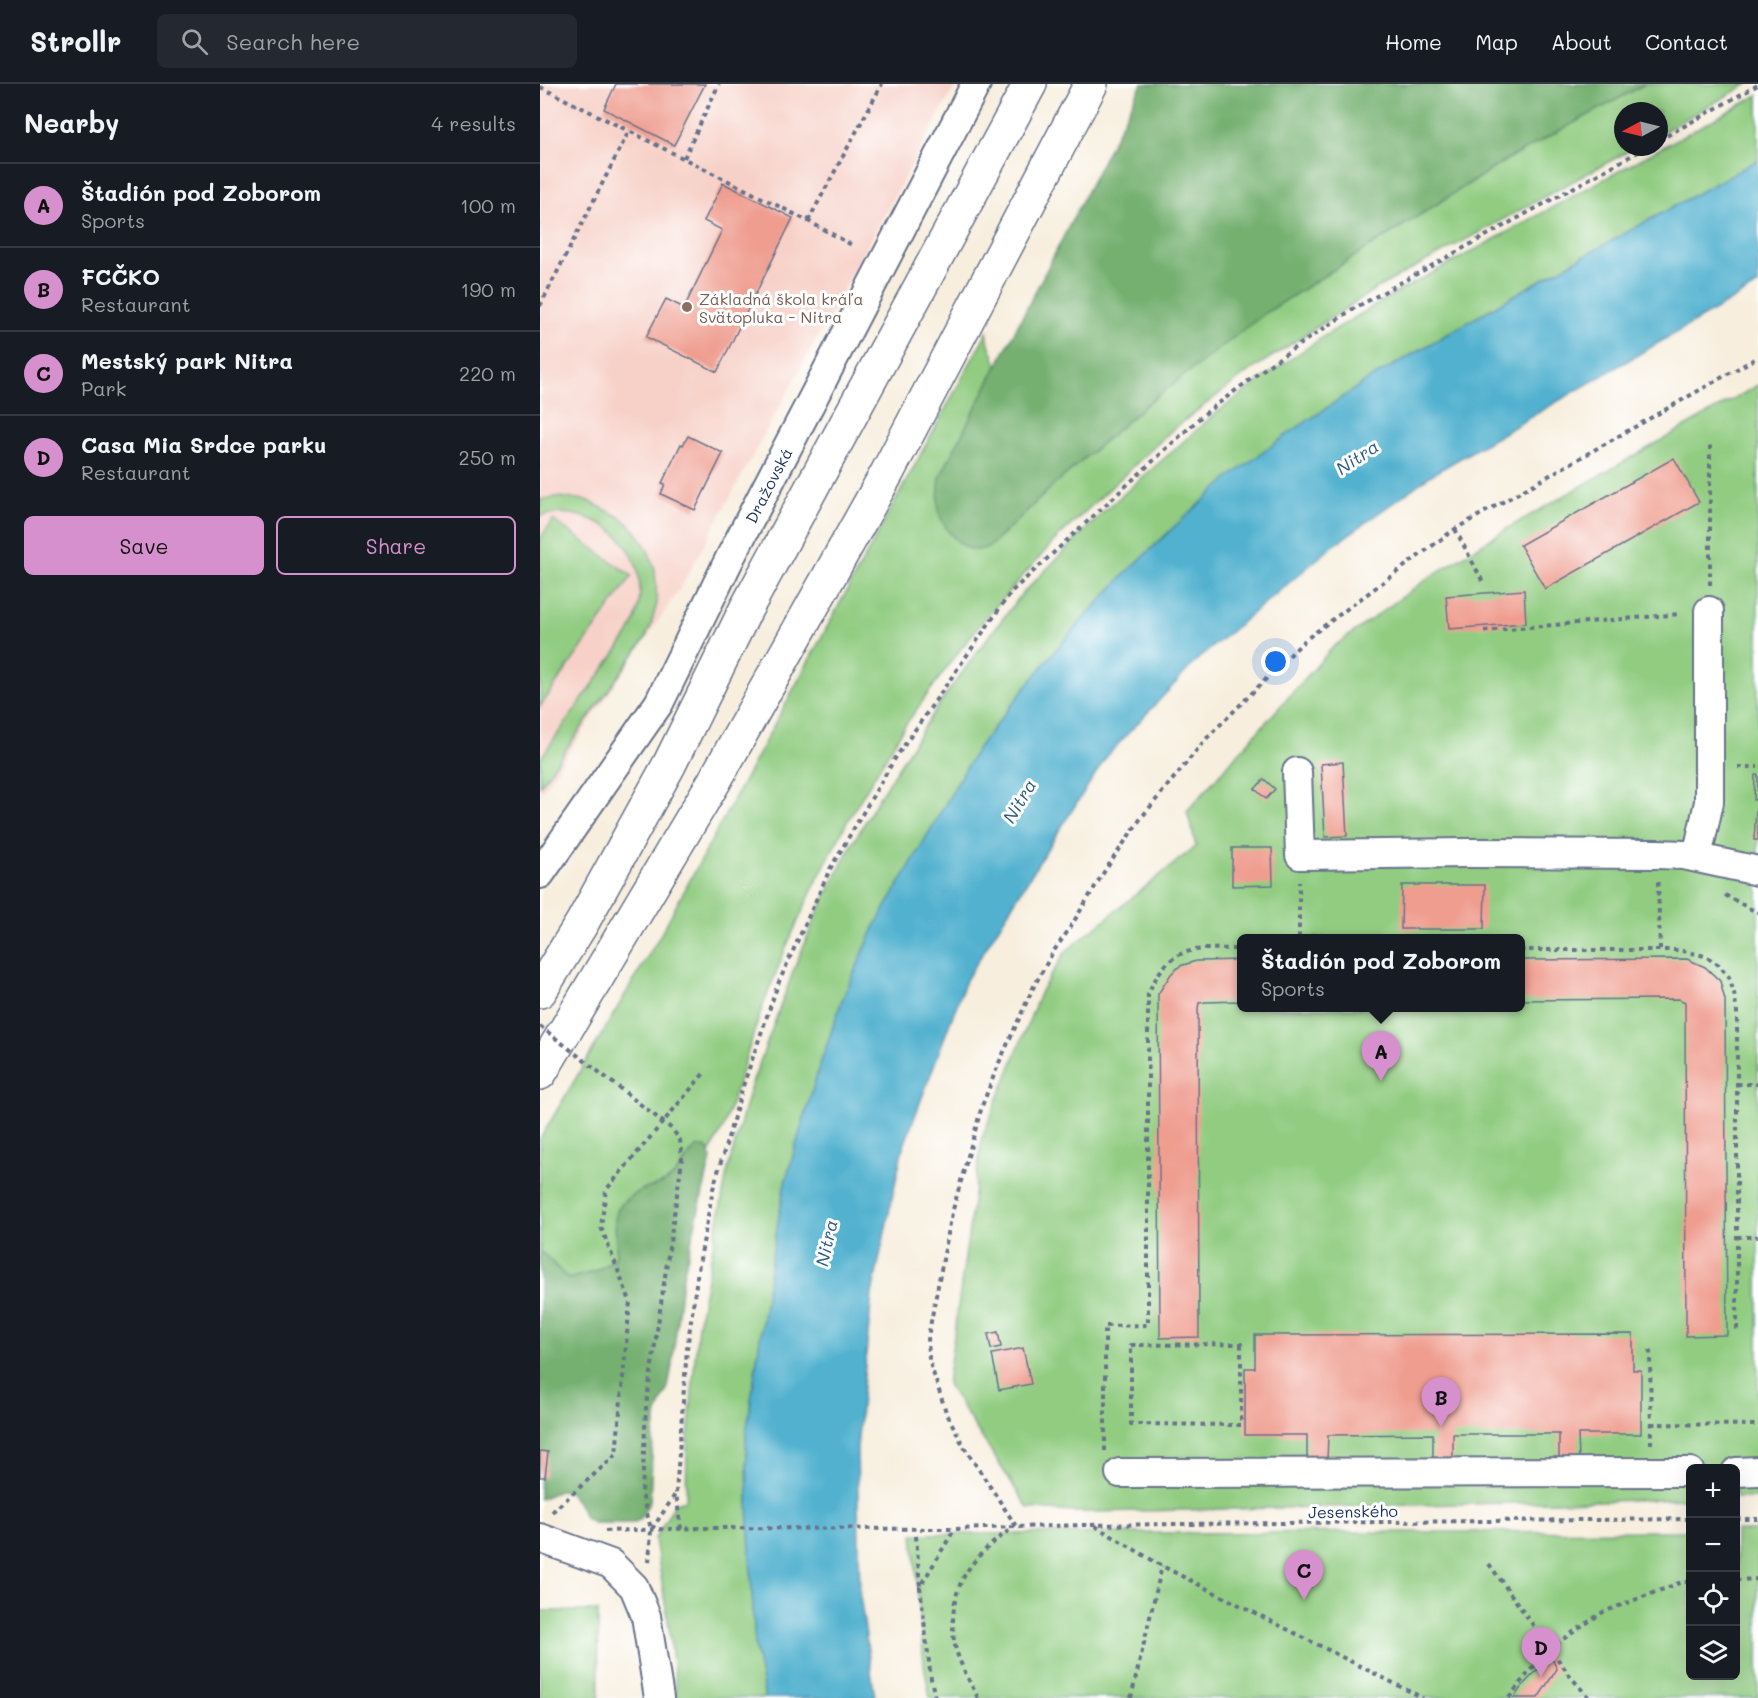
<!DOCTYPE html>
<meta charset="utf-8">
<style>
:root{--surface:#171b24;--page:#242831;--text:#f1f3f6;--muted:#9ea1a6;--line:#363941;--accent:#d690ce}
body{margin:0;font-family:Mali,sans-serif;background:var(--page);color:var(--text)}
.controls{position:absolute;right:18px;bottom:18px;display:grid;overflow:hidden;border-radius:9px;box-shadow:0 6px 24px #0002}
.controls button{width:54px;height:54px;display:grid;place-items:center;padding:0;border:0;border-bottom:2px solid var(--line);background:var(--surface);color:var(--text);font:30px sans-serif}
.compass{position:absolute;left:1074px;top:18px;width:54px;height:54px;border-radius:50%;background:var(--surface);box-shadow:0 6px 24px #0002;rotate:263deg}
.you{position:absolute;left:736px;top:578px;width:21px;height:21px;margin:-15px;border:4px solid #fff;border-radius:50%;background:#1a73e8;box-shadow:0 0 0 9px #1a73e833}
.badge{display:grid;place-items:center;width:39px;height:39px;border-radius:50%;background:var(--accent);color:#111;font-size:20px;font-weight:700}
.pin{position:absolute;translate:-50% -50px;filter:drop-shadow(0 2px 3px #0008)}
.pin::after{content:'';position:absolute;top:32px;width:21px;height:18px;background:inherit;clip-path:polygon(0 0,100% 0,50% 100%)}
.popup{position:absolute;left:697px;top:850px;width:288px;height:78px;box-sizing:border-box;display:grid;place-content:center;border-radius:9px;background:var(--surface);filter:drop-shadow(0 2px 4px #0005);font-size:20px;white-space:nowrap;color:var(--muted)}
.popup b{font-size:22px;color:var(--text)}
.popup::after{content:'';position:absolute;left:50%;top:100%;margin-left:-12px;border:12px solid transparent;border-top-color:var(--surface)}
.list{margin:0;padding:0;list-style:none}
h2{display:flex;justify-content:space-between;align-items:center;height:78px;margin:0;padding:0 24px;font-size:26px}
h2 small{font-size:20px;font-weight:400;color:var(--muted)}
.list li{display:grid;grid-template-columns:39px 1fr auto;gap:18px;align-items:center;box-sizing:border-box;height:84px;padding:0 24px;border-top:2px solid var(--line)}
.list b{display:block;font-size:22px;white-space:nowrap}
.list p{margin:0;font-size:20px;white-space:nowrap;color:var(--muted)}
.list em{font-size:20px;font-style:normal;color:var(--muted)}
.actions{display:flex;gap:12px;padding:18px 24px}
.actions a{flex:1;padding:14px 0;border:2px solid var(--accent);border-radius:9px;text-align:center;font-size:21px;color:var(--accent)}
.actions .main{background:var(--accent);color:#111}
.icon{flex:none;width:33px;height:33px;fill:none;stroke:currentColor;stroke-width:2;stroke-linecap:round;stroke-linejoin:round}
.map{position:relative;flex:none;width:1218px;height:1614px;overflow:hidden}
header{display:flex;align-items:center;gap:36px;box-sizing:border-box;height:84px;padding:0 30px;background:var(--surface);border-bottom:2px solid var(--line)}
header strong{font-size:28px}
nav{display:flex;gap:33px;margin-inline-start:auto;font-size:21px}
.search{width:420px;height:54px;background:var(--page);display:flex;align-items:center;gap:15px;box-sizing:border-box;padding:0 21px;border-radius:9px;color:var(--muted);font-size:22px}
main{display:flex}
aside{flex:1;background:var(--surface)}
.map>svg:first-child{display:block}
.built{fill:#f7d1c8}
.green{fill:#91cc81;stroke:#567e70;stroke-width:1.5;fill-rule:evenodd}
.forest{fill:#74b06f;stroke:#487066;stroke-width:1.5}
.water{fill:#51b1cf;stroke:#367096;stroke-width:1.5}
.building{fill:#ef9d8f}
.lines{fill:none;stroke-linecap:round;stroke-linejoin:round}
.minor-casing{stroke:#68728a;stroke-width:32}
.major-casing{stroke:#68728a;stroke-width:36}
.path{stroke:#68728a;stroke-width:4;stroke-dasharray:4.5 4.5;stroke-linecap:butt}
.minor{stroke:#fff;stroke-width:28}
.major{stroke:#fff;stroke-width:33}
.path-bridge{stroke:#68728a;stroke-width:4;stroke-dasharray:4.5 4.5;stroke-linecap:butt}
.education-dot{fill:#8d6e63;stroke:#fff;stroke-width:2}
.labels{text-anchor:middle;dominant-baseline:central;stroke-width:6;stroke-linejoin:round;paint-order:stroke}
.education-label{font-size:16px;fill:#785e54;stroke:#fff;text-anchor:start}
.street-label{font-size:16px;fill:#1b2f5e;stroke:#fff}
.water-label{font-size:18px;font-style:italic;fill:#2e5c86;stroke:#fff}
</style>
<header>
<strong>Strollr</strong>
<div class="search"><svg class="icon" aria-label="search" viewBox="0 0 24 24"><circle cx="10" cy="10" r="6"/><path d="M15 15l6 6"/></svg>Search here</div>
<nav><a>Home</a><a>Map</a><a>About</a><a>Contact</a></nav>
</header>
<main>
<aside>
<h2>Nearby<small>4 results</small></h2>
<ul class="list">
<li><span class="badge">A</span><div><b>Štadión pod Zoborom</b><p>Sports</p></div><em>100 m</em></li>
<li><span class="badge">B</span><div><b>FCČKO</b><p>Restaurant</p></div><em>190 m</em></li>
<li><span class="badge">C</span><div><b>Mestský park Nitra</b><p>Park</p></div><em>220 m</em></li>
<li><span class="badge">D</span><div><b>Casa Mia Srdce parku</b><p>Restaurant</p></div><em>250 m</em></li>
</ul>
<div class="actions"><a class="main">Save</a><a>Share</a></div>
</aside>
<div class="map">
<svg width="1218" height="1614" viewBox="0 0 1218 1614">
<rect width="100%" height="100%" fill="#fff"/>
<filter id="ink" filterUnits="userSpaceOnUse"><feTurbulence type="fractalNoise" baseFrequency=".0167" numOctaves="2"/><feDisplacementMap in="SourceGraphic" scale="12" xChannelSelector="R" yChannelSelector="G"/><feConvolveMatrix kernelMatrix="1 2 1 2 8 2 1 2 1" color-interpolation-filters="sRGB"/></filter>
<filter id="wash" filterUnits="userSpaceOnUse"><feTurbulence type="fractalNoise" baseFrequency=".008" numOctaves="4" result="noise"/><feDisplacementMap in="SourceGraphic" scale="24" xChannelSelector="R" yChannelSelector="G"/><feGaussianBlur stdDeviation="1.35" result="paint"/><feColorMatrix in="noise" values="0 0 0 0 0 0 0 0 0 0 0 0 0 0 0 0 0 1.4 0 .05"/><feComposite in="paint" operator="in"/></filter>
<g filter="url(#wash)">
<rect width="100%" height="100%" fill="#f7eedd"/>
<path class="built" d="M0,0H416L141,503L0,711Z"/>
<path class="green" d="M1105,0H1208L1119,50V27H1083V63H1096L837,204L708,288L632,346L514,457L441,539L410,579L364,643L308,736L275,800L247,861L222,924L184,1042L170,1068L165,1063L151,1068C139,1090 128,1101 102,1105L75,1146L77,1164L75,1175L56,1187L29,1195C19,1187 12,1177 2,1169H0V1055L118,855L447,248L449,260L459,286L450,462L515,400L607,320L724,230L966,76Z
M1218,11V76L1006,193L828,296L745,352L691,392L634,443L585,490L543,535L509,574L437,665L334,844L302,916L277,990L245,1099L232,1172L206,1351L210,1472L215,1562L225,1614H137L129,1543L115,1455L135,1419L146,1416L147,1365L158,1241L187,1089L209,1008L254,885L276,832L307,769L343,707L397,623L443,560L482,510L563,428L676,329L723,294L786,251L854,210Z
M1218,301V1414H1196V1384H1150V1415L553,1428H531L488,1424L407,1300L442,1054L501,907L526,867L656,762L647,727L793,563L891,492L968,444ZM702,854H980V924H702Z
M17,413L46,416L82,434L96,447L107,464L115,485L117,520L110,544L105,555L0,702V675L88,551C112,509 100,452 50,435C34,429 17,427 0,432V416Z
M13,436L92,492L0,623V455Z
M1150,1447V1592H1196V1447H1218V1614H390L384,1581L373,1450Z
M0,1527H58L59,1614H0Z"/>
<path class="forest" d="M602,0H1105L966,76L724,230L607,320L515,400L450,462C446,464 440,466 436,466C420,465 401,442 399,427C397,416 399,404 400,393Z
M158,1063H165L170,1068L171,1075L142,1196L132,1282L128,1303L117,1329L113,1353L110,1417L100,1436L91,1439H53L45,1434L41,1423L29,1408L21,1406L0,1415V1169H2C12,1177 19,1187 29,1195L56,1187L75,1175C82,1142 60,1127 100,1107C110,1102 120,1103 130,1095C141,1086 146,1071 158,1063Z"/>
<path class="water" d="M1218,76V201L893,390L793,462L658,575L567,672L506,767L426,896L362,1067L332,1210L317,1364L320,1511L335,1614H225L215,1562L210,1472L206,1351L232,1172L245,1099L277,990L302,916L334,844L437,665L509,574L543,535L585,490L634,443L691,392L745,352L828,296L1006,193Z"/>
<g id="blocks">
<path class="building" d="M76,0H165L134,61L64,25Z
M183,99L253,134L177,288L106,253L126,215L144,224L182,146L164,137Z
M148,352L183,369L155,426L121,410L125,400L122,399L141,360L143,361Z
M1134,374L1159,418L1005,505L980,461Z
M984,506L986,539L909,545L906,512Z
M803,678L807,752L785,753L781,680Z
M1215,691H1218V716H1214Z
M724,695L735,705L726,715L715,705Z
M1216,727H1218V756H1214Z
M692,764H732L733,801L692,802Z
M862,801H945L944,845H861Z
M1147,875L1165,883L1180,897L1185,916L1187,1251L1146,1252L1145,918L1139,915L980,916V876Z
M702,876V917L666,918L659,919L658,924L659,1253L620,1254L618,910L631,890L640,882L656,877Z
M458,1248L461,1263L451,1265L448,1250Z
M1093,1250V1286H1101V1350H1038L1039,1376H1019V1350H913V1376H893V1350L788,1351L787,1377L767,1376V1351H705V1284H715V1251Z
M483,1264L491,1300L459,1306L452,1270Z
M0,1367L8,1368L5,1393H0Z
M1011,1572L1017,1585L998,1614H974L982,1602Z"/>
</g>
</g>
<g filter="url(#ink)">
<use href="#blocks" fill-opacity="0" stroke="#68728a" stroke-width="1.5"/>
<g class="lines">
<g class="minor-casing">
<g id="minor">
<path d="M757,688L760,771L926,769L1118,770L1144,771L1218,787"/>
<path d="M1157,773L1169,718V527"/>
<path id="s1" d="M0,790L119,619L191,472L436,0"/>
<path d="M1196,1388L1218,1387"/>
<path d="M580,1389L1150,1388"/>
<path d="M0,1454L71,1480L94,1503L106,1532L119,1614"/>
</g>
</g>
<g class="major-casing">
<path id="major" d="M0,907L42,839L129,681L206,525L490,0
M0,989L175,696L347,389L551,0"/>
</g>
<path class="path" d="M0,3L89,47
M1119,56L1218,1
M144,74L179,0
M268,137L342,0
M0,222L89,47L268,137L312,161
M915,445L944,500
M1170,501V361
M944,547L1141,530
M1198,683H1218
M1118,798L1120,865
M1185,811L1218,829
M759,854V798
M980,866H1139L1165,872L1179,881L1189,893L1194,909L1197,928V1248
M1197,1000H1218
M1197,1153H1218
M701,1260V1341L591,1340V1261Z
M1110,1266L1111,1360
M106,1322L102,1410L111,1445L109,1479
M1111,1340L1218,1341
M565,1367V1242L608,1241V910C630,859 654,865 702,865
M12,1428L76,1371L90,1217L61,1143L66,1106L165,988
M1196,1435H1218
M476,1442L424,1363L406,1328L389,1276L388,1253L412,1129L442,1022L458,981L493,904L513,868L528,847L564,788L601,734L666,655L765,556L915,445L1218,273
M555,1442L622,1482L883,1614
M112,1445L136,1409
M141,1445L136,1409L147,1265L158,1186L173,1105L203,1002L238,900L290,785L354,676L471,508L663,331L732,279L813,225L1107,63
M65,1447L162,1444L414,1445L542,1441L1150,1435
M376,1452L380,1503
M949,1480L1030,1592L1049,1614
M1196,1496L1218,1495
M395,1614L391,1595L380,1503L414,1446
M438,1614C431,1600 423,1586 418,1572C414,1562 413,1550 413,1539C413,1491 439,1468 475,1442
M591,1614L622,1482
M969,1614L980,1599L1010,1564L1063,1528L1142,1498H1150"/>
<use href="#minor" class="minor"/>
<use href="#major" class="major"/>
<path class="path-bridge" d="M0,942L132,1045L140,1056L142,1076L106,1322"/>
</g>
</g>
<circle class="education-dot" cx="147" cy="223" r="6"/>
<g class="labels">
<g class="education-label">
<text x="159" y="214">Základná škola kráľa<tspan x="159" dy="18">Svätopluka - Nitra</tspan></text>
</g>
<g class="street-label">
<text stroke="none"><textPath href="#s1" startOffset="452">Dražovská</textPath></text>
<text transform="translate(813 1427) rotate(-1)">Jesenského</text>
</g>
<g class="water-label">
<text transform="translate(817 373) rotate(-34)">Nitra</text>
<text transform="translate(479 717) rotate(-59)">Nitra</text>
<text transform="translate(286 1159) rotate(-78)">Nitra</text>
</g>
</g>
</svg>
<div class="controls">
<button>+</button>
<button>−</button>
<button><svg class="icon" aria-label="locate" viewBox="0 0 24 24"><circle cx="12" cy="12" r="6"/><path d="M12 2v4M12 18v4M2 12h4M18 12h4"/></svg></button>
<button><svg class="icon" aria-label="layers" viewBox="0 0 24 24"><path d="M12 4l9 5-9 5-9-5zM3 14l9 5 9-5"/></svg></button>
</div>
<svg class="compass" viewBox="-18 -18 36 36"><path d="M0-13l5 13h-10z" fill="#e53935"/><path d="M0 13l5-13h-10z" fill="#9ea1a6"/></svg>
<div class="you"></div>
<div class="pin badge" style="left:841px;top:997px">A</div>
<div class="popup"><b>Štadión pod Zoborom</b>Sports</div>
<div class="pin badge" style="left:901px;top:1343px">B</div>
<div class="pin badge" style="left:764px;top:1516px">C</div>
<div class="pin badge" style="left:1001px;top:1593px">D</div>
</div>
</main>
